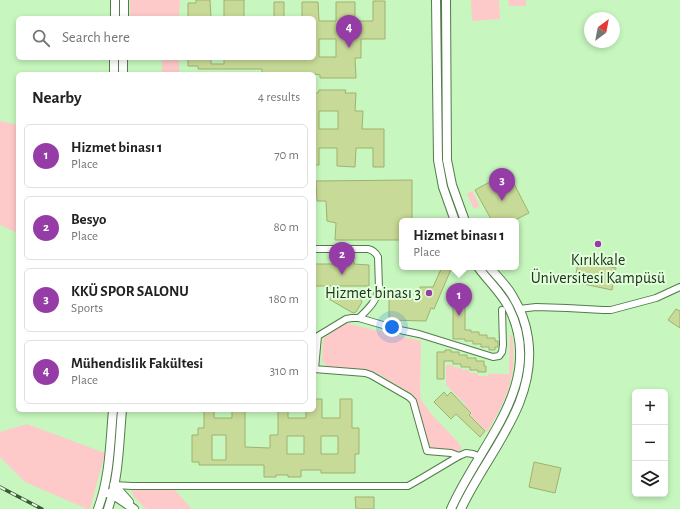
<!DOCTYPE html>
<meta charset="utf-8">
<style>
:root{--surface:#fff;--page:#f6f6f6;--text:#222;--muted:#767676;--line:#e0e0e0;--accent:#953ca7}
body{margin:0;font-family:"Alegreya Sans",sans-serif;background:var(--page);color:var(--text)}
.controls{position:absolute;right:12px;bottom:12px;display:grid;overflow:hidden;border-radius:6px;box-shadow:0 2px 6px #0003}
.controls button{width:36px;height:36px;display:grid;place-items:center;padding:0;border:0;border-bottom:1px solid var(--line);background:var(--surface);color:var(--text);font:20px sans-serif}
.compass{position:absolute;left:584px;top:12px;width:36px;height:36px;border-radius:50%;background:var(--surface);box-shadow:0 2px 6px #0003;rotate:32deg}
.you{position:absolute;left:392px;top:327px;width:14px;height:14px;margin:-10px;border:3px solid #fff;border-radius:50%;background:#1a73e8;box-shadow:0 0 0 6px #1a73e833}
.badge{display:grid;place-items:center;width:26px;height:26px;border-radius:50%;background:var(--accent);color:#fff;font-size:13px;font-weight:700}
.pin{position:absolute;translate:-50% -33px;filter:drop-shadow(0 1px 2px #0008)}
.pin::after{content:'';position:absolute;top:21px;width:14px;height:12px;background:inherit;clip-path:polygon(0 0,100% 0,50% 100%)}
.popup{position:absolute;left:399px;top:218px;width:120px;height:52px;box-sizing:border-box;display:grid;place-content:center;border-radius:6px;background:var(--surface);filter:drop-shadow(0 1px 3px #0005);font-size:13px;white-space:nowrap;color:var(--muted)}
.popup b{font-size:15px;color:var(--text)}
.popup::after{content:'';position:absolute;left:50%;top:100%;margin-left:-8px;border:8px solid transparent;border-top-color:var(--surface)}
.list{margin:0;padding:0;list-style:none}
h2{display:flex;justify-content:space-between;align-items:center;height:52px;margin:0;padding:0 16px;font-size:17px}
h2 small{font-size:13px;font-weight:400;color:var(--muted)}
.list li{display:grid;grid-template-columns:26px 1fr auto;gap:12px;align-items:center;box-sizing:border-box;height:64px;margin:0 8px 8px;padding:0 8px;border:1px solid var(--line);border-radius:6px}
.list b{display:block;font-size:15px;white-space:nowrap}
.list p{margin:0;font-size:13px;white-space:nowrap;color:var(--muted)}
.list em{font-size:13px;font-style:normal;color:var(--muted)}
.icon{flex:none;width:22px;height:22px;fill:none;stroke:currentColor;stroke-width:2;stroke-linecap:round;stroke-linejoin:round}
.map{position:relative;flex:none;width:680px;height:509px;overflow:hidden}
.search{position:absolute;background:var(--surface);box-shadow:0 2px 6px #0003;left:16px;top:16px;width:300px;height:44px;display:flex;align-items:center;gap:10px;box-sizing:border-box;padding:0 14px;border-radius:6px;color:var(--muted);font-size:15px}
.panel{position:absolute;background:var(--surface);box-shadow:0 2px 6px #0003;left:16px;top:72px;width:300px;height:340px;border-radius:6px}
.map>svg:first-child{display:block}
.green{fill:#fecac9}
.building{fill:#c8da97;stroke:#a0b16f;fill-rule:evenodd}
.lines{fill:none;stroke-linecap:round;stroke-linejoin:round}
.minor-casing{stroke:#527d49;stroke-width:8}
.tertiary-casing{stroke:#527d49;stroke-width:10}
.minor{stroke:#fff;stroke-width:6}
.tertiary{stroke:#fff;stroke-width:8}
.rail-casing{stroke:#3e5639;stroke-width:3.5}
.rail{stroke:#e2ffdc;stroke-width:2;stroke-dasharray:6;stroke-linecap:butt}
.poi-dot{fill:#953ca7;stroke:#e2ffdc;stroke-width:1.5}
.labels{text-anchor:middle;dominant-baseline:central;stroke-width:4;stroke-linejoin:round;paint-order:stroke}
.poi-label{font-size:16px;fill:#21341e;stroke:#e2ffdc}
</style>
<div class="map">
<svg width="680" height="509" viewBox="0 0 680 509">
<rect width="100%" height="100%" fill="#c7f7be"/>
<path class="green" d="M130,0H180L179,18H130Z
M471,0H499L500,19L472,21Z
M508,0H526V6H509Z
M162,58H179V74H162Z
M0,121L18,125V233L0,225Z
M472,191L480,206L474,209L467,194Z
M345,323L421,341L420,391L421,400L432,415L457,441L462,448L459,451L436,449L429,446L418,404L412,394L377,373L358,370L328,367L322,361L323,339Z
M510,335H512C518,375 507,398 487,432L470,415L472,413L468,408L466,411L463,408L466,405L446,385V365H453V367L461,368L462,370H469L470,373H478V376H488V374H509Z
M27,424L105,453L90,509H87L25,482L0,457V432Z
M174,489L192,509H146L134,497L131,490Z"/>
<path class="building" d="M196,0H210L211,18H188V3H196Z
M224,0H244V18H224Z
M373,1H385V39H361V58H355L356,78H320V75L314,74H262V69H198V66H188V58H211V64H224V58H314V18H302V2H318L319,21H336V2H355V21H373ZM319,39H336V57H319Z
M274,2H284V18H274Z
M319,90H346L345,93H356L355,111H363L362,129H384V167H373V148H356L355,167L337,166V148H319V165H314V93H318ZM319,111H338V129H319Z
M508,172L529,213L513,221H492L475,190Z
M412,180V221H402V240H335L336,223L327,221L326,201H317L316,181Z
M579,260L616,268L612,290L574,282Z
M349,261H354V264L369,265V286H314V264H348Z
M442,267H452L434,309L431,308L426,321L389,320V296H401V299L420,300V287H433Z
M327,298H360L362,302L356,312L353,313Z
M453,303H465V330H471V332H479V335H487V338H495V341H498V347H495V350H489V347H481V344H473V341H465V339H453Z
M676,309L680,311V328L668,320Z
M445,350H451V352H459V355H467V358H476V361H484V366H486V372H478V370H470V367H461V364H453V361H444V379H437V352H445Z
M444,392L447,396L451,392L471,413L469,415L485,431L480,437L456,414L451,419L434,402Z
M314,399H322V418H340V399H352V428H359V454H355V473H321V470H301V477H288V475H276V477H264V465H199V462H192V435H198V428H204V410H214V418H232V410H245V447L270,448V435H278V410H288V418H306V410H314ZM212,435H226V460H212ZM287,436H304V454H287ZM321,436H338V454H321Z
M534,462L561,468L555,493L529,487Z
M355,497H374V509H356Z"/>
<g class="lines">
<g class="minor-casing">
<path id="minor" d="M314,249H368C373,250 376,253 378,257L379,288C376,302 369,308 359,318
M519,309L536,307L567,308L603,310H611L656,298L680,287
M314,369L365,373L371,375L409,397L413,401L427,451L451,453L459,456
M315,369L318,336L346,319L352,318H359L400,330L419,334L493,357L499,356L502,352L503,345L502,310
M114,485L132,486H408L422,478L459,456L466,453L473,454L480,457"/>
</g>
<g class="tertiary-casing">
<path id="tertiary" d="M436,0L438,160L443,187L455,221
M446,0L447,160L452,185L465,221
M115,18V0
M124,18V0
M114,74V58
M123,74V58
M114,485L129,502
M107,493L112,494L134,509
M98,509C110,477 110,443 113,410
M108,509C119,477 119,443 122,410
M451,509C479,444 547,384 509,308C501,292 488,281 478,267
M461,509C486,454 538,404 528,338C526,323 520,308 512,295C506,285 497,276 489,267"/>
</g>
<use href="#minor" class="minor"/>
<use href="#tertiary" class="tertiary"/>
<g class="rail-casing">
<path id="rail" d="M0,487L42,509"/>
</g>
<use href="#rail" class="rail"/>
</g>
<g class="poi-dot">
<circle cx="598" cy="244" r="4"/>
<circle cx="429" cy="293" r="4"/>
</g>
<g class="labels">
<g class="poi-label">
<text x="598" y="260">Kırıkkale<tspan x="598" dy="18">Üniversitesi Kampüsü</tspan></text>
<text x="421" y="293" text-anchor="end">Hizmet binası 3</text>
</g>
</g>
</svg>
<div class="controls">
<button>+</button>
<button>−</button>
<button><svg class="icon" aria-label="layers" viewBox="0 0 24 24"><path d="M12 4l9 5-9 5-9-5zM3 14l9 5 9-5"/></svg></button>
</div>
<svg class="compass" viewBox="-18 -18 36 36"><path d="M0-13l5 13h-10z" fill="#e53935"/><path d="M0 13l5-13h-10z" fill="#767676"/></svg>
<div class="you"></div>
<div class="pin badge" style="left:459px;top:316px">1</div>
<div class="popup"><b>Hizmet binası 1</b>Place</div>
<div class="pin badge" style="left:342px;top:275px">2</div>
<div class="pin badge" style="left:502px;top:201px">3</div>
<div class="pin badge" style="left:349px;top:48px">4</div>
<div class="search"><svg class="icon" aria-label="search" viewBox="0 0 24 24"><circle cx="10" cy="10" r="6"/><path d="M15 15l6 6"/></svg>Search here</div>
<section class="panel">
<h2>Nearby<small>4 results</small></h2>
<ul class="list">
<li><span class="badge">1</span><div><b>Hizmet binası 1</b><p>Place</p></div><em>70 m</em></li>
<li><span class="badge">2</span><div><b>Besyo</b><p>Place</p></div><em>80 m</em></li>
<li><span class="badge">3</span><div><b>KKÜ SPOR SALONU</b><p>Sports</p></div><em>180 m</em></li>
<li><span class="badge">4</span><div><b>Mühendislik Fakültesi</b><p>Place</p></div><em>310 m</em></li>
</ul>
</section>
</div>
